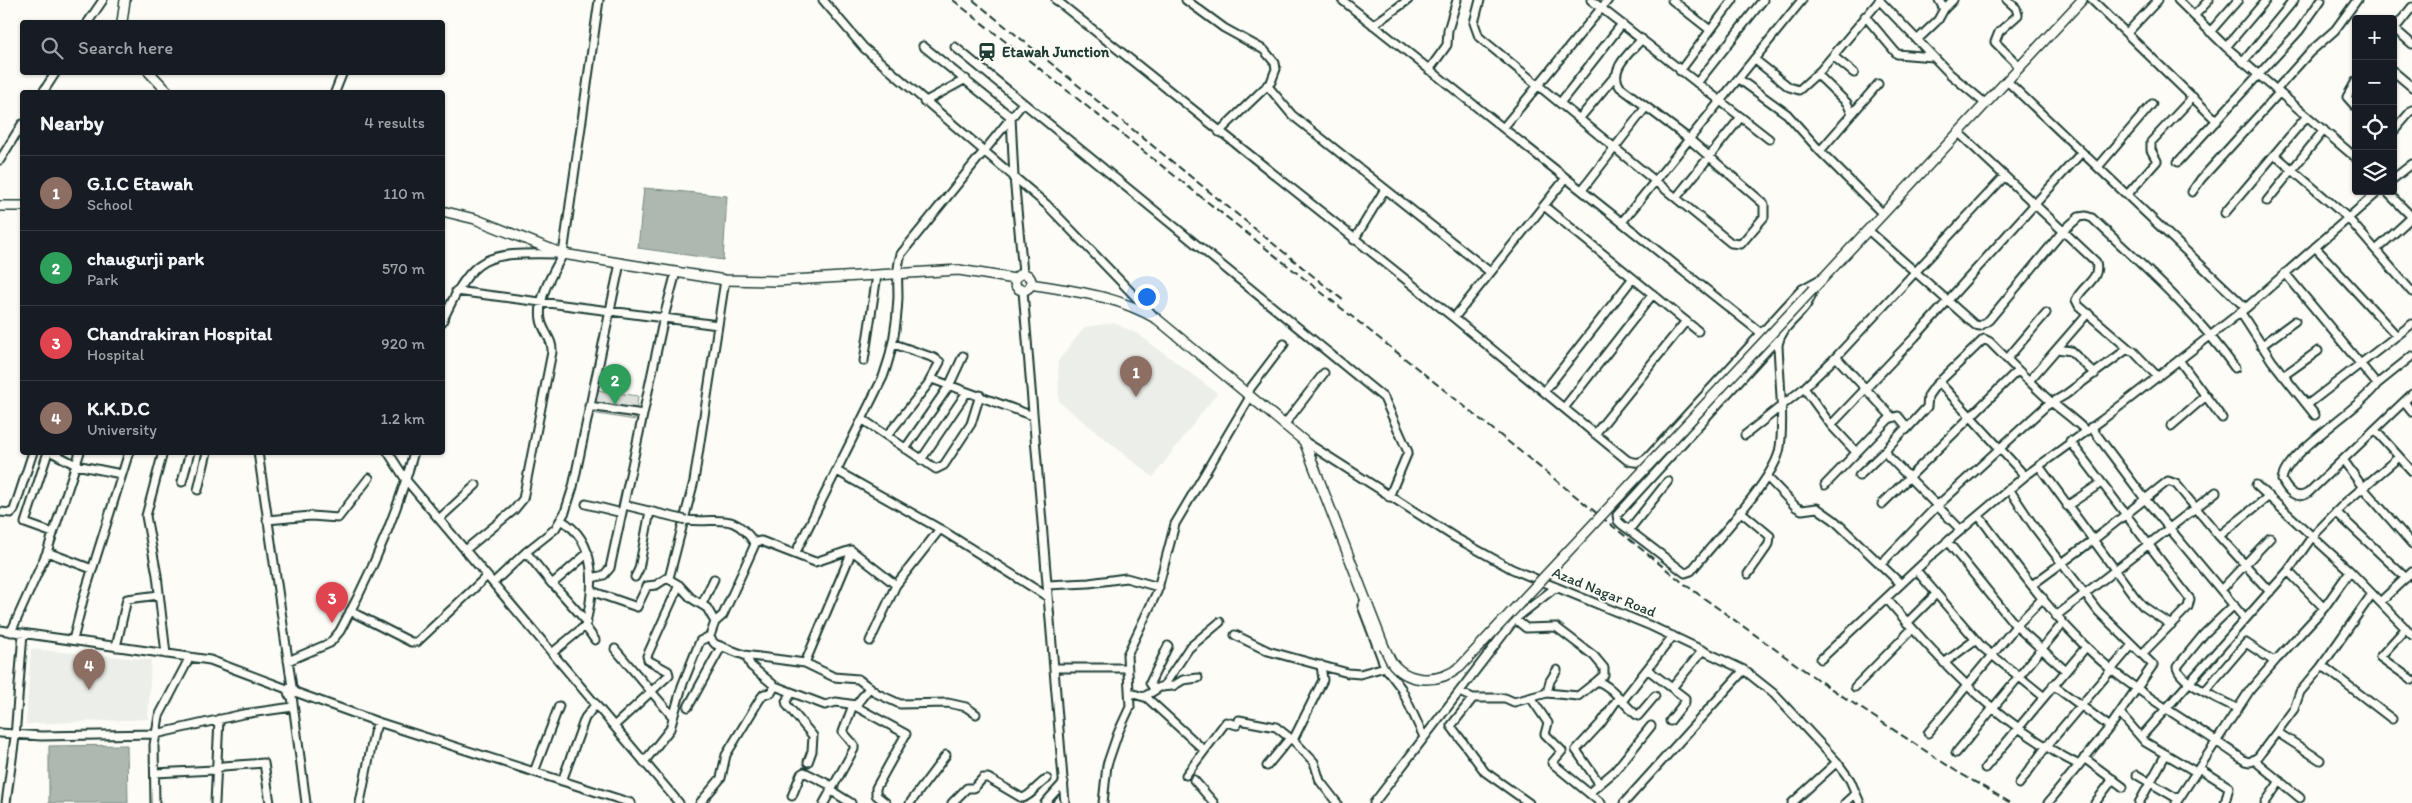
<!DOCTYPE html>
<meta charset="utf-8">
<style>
:root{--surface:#171b24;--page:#20242c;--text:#f1f3f6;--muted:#9ea1a6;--line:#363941;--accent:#92a19f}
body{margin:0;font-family:Itim,sans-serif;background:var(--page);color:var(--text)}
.controls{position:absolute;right:15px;top:15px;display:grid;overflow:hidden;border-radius:5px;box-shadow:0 1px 4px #0004}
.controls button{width:45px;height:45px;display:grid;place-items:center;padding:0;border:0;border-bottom:1px solid var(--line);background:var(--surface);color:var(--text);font:25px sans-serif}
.you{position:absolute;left:1146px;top:296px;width:18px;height:18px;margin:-12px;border:4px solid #fff;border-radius:50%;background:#1a73e8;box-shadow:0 0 0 8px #1a73e833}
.badge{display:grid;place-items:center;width:32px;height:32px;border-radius:50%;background:var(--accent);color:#fff;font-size:16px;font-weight:700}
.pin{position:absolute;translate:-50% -41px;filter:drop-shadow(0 1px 2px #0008)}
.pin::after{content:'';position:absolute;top:26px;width:18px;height:15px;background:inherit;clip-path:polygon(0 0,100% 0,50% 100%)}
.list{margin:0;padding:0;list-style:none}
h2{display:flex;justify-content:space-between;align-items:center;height:65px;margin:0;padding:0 20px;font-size:21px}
h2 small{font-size:16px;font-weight:400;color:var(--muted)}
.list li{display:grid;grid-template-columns:32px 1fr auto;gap:15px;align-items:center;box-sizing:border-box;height:75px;padding:0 20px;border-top:1px solid var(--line)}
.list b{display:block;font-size:19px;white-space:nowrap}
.list p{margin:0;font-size:16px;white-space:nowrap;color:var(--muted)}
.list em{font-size:16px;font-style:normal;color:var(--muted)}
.icon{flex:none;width:28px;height:28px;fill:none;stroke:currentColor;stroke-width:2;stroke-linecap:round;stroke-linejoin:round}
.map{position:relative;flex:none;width:2412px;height:803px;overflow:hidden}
.search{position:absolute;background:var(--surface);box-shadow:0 1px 4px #0004;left:20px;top:20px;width:425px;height:55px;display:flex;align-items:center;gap:12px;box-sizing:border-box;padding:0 18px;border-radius:5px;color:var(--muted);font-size:19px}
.panel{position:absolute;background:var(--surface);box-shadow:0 1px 4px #0004;left:20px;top:90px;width:425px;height:365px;border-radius:5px}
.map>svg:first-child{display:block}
.built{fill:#eceee9}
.green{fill:#dde0db;stroke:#7e8e88}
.water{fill:#aeb8b1;stroke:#75877f}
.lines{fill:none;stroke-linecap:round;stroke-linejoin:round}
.minor-casing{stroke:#1f3d34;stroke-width:11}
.major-casing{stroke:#1f3d34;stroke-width:12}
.minor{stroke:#fdfcf7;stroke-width:7}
.major{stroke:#fdfcf7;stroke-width:9}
.rail{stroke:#1f3d34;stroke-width:2;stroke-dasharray:8 4;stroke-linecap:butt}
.minor-bridge-casing{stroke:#1f3d34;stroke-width:11;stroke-linecap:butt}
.major-bridge-casing{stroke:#1f3d34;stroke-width:12;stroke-linecap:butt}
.minor-bridge{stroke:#fdfcf7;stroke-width:7}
.major-bridge{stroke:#fdfcf7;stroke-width:9}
.labels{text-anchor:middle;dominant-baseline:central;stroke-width:4;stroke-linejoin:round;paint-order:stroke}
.poi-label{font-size:15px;font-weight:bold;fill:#1f3d34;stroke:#fdfcf7;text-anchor:start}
.street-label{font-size:15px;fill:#1f3d34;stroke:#fdfcf7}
</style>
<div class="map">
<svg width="2412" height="803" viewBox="0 0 2412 803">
<rect width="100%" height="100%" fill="#fdfcf7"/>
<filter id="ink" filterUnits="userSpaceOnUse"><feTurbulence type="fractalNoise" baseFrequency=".02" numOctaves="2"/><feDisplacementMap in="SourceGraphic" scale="10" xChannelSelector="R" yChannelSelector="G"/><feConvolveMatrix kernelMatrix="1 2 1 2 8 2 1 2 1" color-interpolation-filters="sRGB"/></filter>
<g filter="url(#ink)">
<path class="built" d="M1114,323L1138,334L1217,393L1153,477L1059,402L1058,361L1085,327Z
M31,649L151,660L148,719L26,724Z"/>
<path class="green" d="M597,390L638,396L635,420L591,413Z"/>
<path class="water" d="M644,188L727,196L723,260L638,248Z
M127,745L128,803H49V746Z"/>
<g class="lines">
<g class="minor-casing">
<path id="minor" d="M823,0L864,48L1047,205L1153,315
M1056,0L1454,318L1627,460C1636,464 1642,463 1649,456L1802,289L1822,278
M1186,0L1224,28L1264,50L1275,63L1276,69L1271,82L1219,132
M1342,0L1761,333
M1480,0L1474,23L1479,37L1731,243L1741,244L1764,217V204L1689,139L1620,87C1608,69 1630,53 1642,39
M1591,0L1769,139
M1672,0L1710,30
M1879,0L1950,74L1986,104
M2007,0L2016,8L2018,15L1999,32L1995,42L2020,67
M2092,0L2217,121
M2178,0L2226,47L2356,158
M1944,9L1953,0
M1865,16L1897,54L1933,57
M2194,16L2209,0
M88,22L103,0
M1373,25L1408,0
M2395,29L2412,44
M2393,31L2412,7
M2210,32L2238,0
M2127,33L2158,0
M1917,40L1938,20L1944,9L1939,0
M923,46L1011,117L1014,177L1023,273
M955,47L1384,398L1408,452L1389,497
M2226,47L2266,0
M1833,56L1854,73
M1754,59L1789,87L1799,90L1821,70L1880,0
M2243,62L2294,0
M1429,70L1447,45L1448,30L1457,0
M1680,71L1733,0
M2393,71L2412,87
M1817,74L1847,103L1852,114
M1739,79L1787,114L1820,151L1883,214
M2007,81L2246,308
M2356,81L2347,97L2356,107
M1697,83L1763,0
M1267,85L1292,115L1490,272
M2276,90L2310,52L2335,30L2357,0
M43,92L56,72
M335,92L343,72
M924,102L966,79
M1560,103L1622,24
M1579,119L1615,76
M1503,128L1608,0
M2393,132L2412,110
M1959,133L2096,262C2101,280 2082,285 2076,300L2079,306L2129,349
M1820,151L1878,84
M2275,155L2348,218L2412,292
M0,160L22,124
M2178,162L2299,31L2321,0
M2098,167L2152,104
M2393,179L2412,164
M1582,190L1646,107
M2386,191L2412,217
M2192,192L2201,179L2279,93
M2127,195L2157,161L2151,150V142L2193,97
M1676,198L1741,117
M2267,201L2324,130
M1544,206L1698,331
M2225,213L2307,116
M1622,222L1802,0
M1868,230L1975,325L1980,326L1989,320L2063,231L2079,217L2086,216L2092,218C2143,266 2195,311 2235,368
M1354,240L1385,189
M2315,247L2397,336
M2376,250L2412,217
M2285,273L2377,384C2360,409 2284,454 2282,480C2287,490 2296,501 2308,493L2412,394
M456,291L718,325
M1023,291L1065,803
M2241,313L2272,361L2315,415
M1454,318L1566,178
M442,322C474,253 484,253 557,254
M1779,337L1617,515L1618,521L1621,524L1685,573L1691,571C1712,545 1772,481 1779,452C1785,427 1779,373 1778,345C1782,322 1807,316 1813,290
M2261,346L2295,321
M2057,349L2071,351L2095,374
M1836,357L1892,417
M2007,359L2046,313
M2179,360L2222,418
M864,361L877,275
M2283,376L2318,351
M932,379L1033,416
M2029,381L2088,313
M1939,382L2025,476
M2377,384L2412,356
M1804,388L1831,425L1856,452
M1544,392L1633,278
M1246,394L1284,344
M2404,402L2412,412
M2307,405L2412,324
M589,406L643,414
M1564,408L1653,294
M862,419L936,469L944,465L971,424L980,395
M1284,425L1324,373
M1831,425L1915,337L2082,152
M2171,426L2206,396
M2091,427L2145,499L2245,619
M1906,430L1927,407L1928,396L1935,386L1984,339L1990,342C2010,362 2029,382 2049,400C2062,411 2074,419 2086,431
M2375,430L2412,471
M1595,434L1686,321
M1745,435L1804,388L1836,357L2004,177
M887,436L928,384L940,362L934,358L894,344
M1304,441L1456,538L1512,569L1651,626L1744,670L1773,693L1837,762L1850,780L1860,803
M2070,441L2190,599L2188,607L2142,654
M905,449L949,386L963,356
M48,452L25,523L53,533
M80,452L47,552L92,569
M163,452L146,516L157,575L166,654
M258,452L292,687
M388,452L406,480L679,803
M53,453L76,465L121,474
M921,460L967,392
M2344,461L2364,489L2412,544
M2039,466L2135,597L2143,606L2171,625
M837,471L940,529L1048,597
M1859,476L1886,450
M1767,477L1796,507L1802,510L1817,508L1834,520L1901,584
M182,482L190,452
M1825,485L1889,419L1898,416L1907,427L1889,446L1886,450L1888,456L1961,530
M2256,485L2350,571L2412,635
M2009,489L2035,528L2098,611L2153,665L2110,727L2048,803
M198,490L207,452
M586,504L622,513
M1882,504L2018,370
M624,505L678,518
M2067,506L2101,483
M1740,511L1770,536L1769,544L1748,574
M0,512L11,513L14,510L33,452
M2336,512L2406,578
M1979,516C2020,570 2060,628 2113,671C2155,704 2202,730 2245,761L2250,762L2258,757L2294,709L2300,692L2321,667L2327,669L2392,719
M439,519L476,485
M267,520L311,516L338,518L369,478
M686,520C719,524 733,510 755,544
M1629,530L1668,481
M2219,536L2269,496
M1947,541L2016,626L2066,671
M465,550L514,510L523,499L552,352C553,339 543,332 541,320C537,297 553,273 563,254L599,0
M526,552L552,584L588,553
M795,554L883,377C893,350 897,325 898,297C898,282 896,268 901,254L1023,103
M1880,565L1937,506L2046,406L2065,395L2126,350L2133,351L2158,377
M1916,570L1982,647L2043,696
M2288,571L2324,608
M635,577L639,569L650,511
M592,578L604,575L610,568L664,317L676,272
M669,578L694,481L725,280
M493,583L526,552L555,529L565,512L573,487L620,263
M553,584L587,622
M1047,585L1089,583L1126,578L1159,587
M2032,585L2092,541L2168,481L2176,484L2219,536L2270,592
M2221,590L2270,538
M591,591L637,607L647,586L656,585L667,578L679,585L691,598L707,608L715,622
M1886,598C1945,667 1997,723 2079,765
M1365,600L1362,606L1385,667L1401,688L1424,737
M2380,602L2412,572
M702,604L714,579
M2234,605L2204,634L2177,667C2179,683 2224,701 2238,709
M350,611L411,642H417L487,576
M2056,616L2216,492
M1515,619L1526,628L1556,627L1594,656L1604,668V675L1597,681
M1907,623L1936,594
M585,626L595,640
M2406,628L2380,657L2412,680
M0,630L210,660L287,689L292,687L295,692L289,695L287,689
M11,632L47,552
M1235,635L1268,651L1348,673L1360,674L1385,667
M709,637L715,644L744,655L805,663L834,677L858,679L878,694L900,704L948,703L966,707L976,714
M73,640L84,596L129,452
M870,641L896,585
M116,647L127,599L159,595
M615,649L673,717
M552,653L585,626C595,589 598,541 561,520
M190,657L159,716L156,734L243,714L293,707
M1821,659L1934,553L2025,476L2102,420L2246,308L2379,191
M748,660L751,666L775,686
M288,661L330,643L340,631C370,576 397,514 414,452
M805,663L852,551
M1944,663L1975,640
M2321,667L2372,594
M1054,668H1127
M1647,669L1685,698V702L1670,721
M2053,685L2110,727
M1163,687L1189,648L1220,622
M1855,687L1912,629
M1672,688L1703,650
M1155,690L1150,683L1168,646
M2205,691L2246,643L2272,660L2278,658L2324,608L2350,571
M295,692L378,722L631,803
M1459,692L1473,698H1505L1514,702L1547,693L1578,696L1597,681C1614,687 1624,706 1638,716L1655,696
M792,693L786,701L787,705L813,736L812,751L808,762
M1130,693L1144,697L1160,687L1173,686L1183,680L1198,678
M1547,693L1550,681L1557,670
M292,696L306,803
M1145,696L1204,750
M1473,698L1451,726L1485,772L1529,803
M1531,698L1548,723L1545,734L1562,751L1552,763L1601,803
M1623,700L1673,636
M688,707L721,647
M2120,713L2145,742L2196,772
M1239,720L1276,727L1295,742L1314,762L1320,781L1337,803
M614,726L669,675L668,671L648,660L647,656L679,585
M2277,732L2320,760
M0,733L41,736L156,734L154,745L155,803
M1928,733L2016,626L2043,598
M2141,737L2288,571L2312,537L2345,503L2399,457
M1293,740L1323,680L1321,665
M1956,753L2063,623
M2084,758L2123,787
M2254,760L2300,798
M644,762L670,729L682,686L700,641L710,636L715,622L723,615L756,542L761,541L815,562L851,550L896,585L940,529
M1267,766L1290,738
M1985,768L2086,647
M2199,768L2229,787L2225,803
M534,772L559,706
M155,773L214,770L223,766L264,763L270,803
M1186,775L1226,722L1237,725
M2137,775L2178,799
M1194,780L1214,803
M562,781L585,718L596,704
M1599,783L1576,750L1601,723L1619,697
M2019,784L2046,747L2132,645
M830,790L851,803
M1589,793L1615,771L1651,726
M792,796L801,774L804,772L832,786
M6,803L15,737L23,633
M215,803L219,719
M360,803L374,733L378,722
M700,803L721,778L726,755L760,699L764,694L771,693L775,686L825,705L836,702L856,705L870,687
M824,803L854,749V745L843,732L853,705L906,734L876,788V795L886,803
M910,803L946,755
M952,803L967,788H974L983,778H988L1022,798C1030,797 1038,784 1047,779
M1045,803L1064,782
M1103,803L1107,765L1118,733L1130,707L1127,655L1157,592L1175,524L1250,397
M1374,803L1515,619L1556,587
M1624,803L1744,670
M1792,803L1837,762
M1845,803L1856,793
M2095,803L2113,779
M2139,803L2166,754
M2176,803L2250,690L2276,660
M2265,803L2280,781"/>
</g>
<g class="major-casing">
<path id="major" d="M122,22L125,0
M149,72L168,92
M0,206H22
M442,211L475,219L563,254L725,280L776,281L959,270L1015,279
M1015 282a8 8 0 1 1 16 0a8 8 0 1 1-16 0Z
M1031,284C1078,292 1115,295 1157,319L1304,441L1384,647
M1813,289L2082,0"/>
</g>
<use href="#minor" class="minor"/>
<use href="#major" class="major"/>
<path class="rail" d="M953,0L1428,377L1687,586L1818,680L1956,771L2011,803
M973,0L1344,301"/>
<g class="minor-bridge-casing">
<path id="minor-bridge" d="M678,518L686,520"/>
</g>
<g class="major-bridge-casing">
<path id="major-bridge" d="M1384,647C1387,652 1389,659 1393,664C1411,685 1441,682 1460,667L1813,289"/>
</g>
<use href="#minor-bridge" class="minor-bridge"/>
<use href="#major-bridge" class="major-bridge"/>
</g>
</g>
<defs>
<g id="station-bare" transform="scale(1.5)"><path d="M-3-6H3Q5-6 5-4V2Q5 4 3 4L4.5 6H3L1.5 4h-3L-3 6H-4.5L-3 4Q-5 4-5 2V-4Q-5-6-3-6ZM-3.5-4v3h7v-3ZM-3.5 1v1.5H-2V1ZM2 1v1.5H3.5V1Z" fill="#1f3d34" stroke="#fdfcf7" stroke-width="2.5" paint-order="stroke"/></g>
</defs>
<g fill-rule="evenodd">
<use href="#station-bare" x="987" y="52"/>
</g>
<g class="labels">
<g class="poi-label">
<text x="1002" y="52">Etawah Junction</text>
</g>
<g class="street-label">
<text transform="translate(1604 592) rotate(22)">Azad Nagar Road</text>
</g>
</g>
</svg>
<div class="controls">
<button>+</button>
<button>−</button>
<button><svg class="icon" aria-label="locate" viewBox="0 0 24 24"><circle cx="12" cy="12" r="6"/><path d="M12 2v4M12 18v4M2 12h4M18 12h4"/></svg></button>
<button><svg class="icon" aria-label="layers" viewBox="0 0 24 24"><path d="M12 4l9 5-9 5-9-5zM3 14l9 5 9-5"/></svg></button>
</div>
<div class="you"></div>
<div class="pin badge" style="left:1136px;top:397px;background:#8d6e63">1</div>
<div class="pin badge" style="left:615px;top:405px;background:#2e9e5b">2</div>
<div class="pin badge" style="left:332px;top:623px;background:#e0444e">3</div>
<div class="pin badge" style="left:89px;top:690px;background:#8d6e63">4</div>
<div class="search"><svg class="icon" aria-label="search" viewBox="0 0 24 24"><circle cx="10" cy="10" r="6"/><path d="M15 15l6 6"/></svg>Search here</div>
<section class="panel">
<h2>Nearby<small>4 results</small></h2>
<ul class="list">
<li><span class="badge" style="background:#8d6e63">1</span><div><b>G.I.C Etawah</b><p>School</p></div><em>110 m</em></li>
<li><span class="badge" style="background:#2e9e5b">2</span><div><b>chaugurji park</b><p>Park</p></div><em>570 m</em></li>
<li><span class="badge" style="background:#e0444e">3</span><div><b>Chandrakiran Hospital</b><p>Hospital</p></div><em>920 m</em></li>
<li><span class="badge" style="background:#8d6e63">4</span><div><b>K.K.D.C</b><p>University</p></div><em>1.2 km</em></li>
</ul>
</section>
</div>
